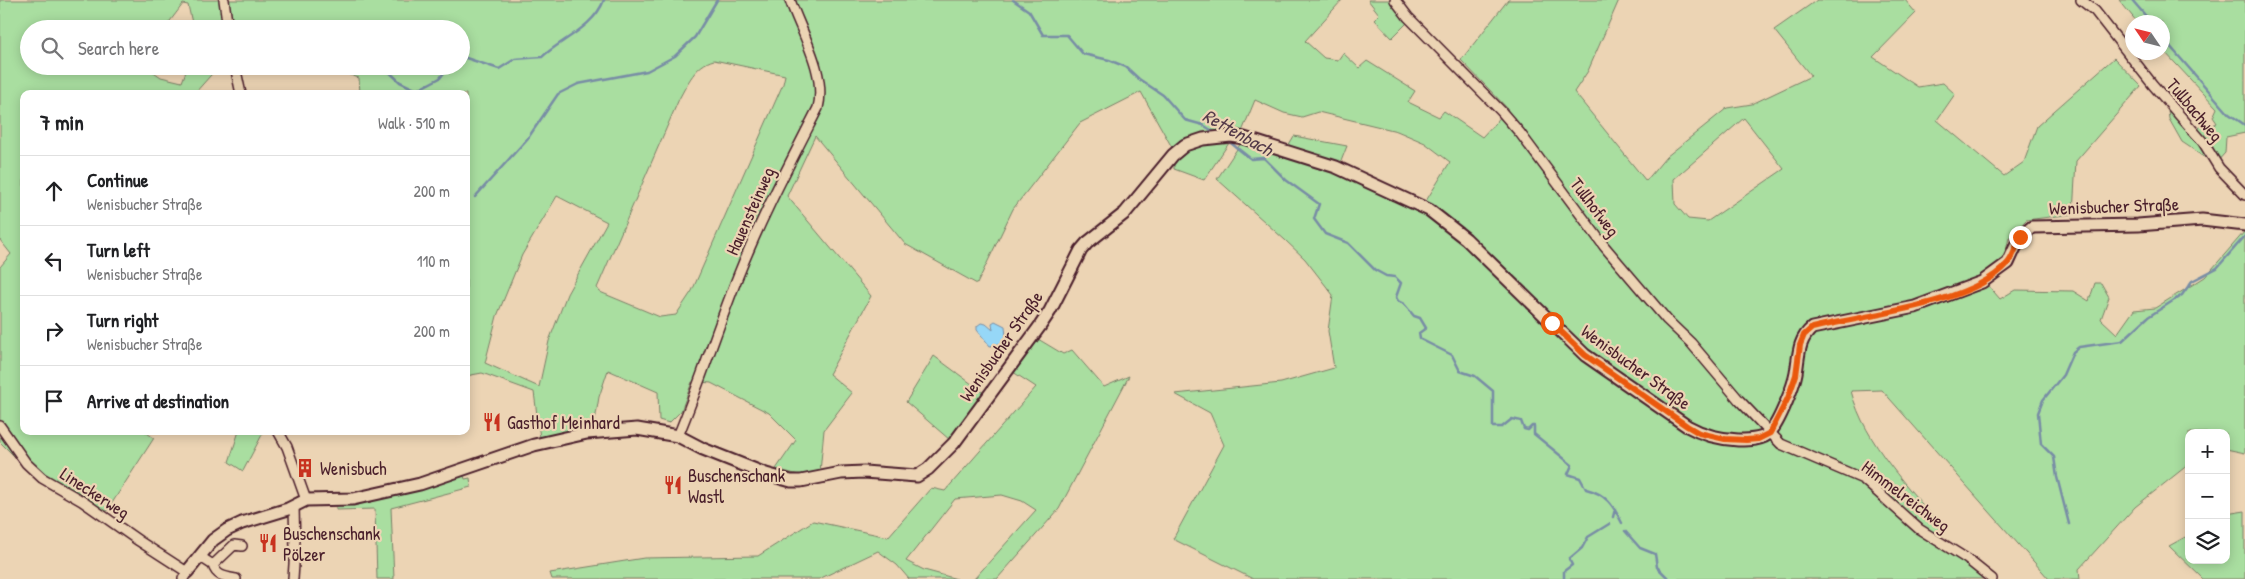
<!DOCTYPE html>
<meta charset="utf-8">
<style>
:root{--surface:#fff;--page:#f6f6f6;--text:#202124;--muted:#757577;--line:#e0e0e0}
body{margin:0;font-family:"Patrick Hand",sans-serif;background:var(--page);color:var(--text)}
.controls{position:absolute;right:15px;bottom:15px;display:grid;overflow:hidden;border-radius:10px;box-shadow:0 2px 12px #0003}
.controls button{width:45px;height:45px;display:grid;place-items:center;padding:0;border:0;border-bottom:1px solid var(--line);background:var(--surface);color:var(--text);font:25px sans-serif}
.compass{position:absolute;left:2125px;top:15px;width:45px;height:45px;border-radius:50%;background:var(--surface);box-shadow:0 2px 12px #0003;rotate:305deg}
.stop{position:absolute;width:15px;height:15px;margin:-11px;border:4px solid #ea580c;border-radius:50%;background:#fff}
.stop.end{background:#ea580c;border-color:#fff;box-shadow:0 1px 5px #0008}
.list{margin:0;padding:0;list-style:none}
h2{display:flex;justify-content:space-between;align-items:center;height:65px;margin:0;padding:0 20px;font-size:21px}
h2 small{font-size:16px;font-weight:400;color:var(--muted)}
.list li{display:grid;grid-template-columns:32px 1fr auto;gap:15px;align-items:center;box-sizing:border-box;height:70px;padding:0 20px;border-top:1px solid var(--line)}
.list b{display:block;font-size:19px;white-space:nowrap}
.list p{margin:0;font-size:16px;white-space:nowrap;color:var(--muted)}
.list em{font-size:16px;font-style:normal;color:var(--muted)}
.icon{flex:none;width:28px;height:28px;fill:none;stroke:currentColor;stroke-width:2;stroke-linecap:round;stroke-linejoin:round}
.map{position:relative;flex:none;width:2245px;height:579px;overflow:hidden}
.search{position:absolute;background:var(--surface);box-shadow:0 2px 12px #0003;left:20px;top:20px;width:450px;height:55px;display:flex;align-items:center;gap:12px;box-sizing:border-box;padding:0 18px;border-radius:28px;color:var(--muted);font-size:19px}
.panel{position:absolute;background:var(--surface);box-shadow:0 2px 12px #0003;left:20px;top:90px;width:450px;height:345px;border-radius:10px}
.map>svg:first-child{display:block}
.green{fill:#a9dea0;stroke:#7a7e66;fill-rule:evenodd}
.water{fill:#96d7f7;stroke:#788da5}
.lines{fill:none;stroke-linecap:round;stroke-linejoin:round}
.stream{stroke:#788da5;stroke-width:2.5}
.minor-casing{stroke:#4a1f2b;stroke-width:12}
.tertiary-casing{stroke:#4a1f2b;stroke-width:15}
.minor{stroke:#ecd4b4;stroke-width:9}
.tertiary{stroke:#ecd4b4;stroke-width:11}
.route{stroke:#ea580c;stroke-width:6}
.labels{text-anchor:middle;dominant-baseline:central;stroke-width:4.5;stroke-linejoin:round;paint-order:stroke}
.street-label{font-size:18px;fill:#4a1f2b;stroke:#ecd4b4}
.poi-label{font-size:18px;fill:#4a1f2b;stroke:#ecd4b4;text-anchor:start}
.water-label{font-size:19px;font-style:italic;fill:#553b4a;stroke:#ecd4b4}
</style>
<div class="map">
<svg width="2245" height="579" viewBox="0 0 2245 579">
<rect width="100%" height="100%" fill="#ecd4b4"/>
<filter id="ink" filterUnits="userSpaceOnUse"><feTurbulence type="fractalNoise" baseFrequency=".02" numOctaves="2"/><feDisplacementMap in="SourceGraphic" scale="10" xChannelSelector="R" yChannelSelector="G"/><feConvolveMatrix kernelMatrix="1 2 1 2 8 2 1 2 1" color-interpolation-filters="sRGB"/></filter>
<g filter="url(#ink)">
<path class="green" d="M0,0H1342L1305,41L1324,58L1338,60L1343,53L1359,68L1367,61L1415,91L1408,102L1439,117L1444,111L1482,137L1508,109L1461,60L1508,0H1619L1588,71L1574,92L1646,181L1666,157L1727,108L1752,104L1811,76L1774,30L1817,0H1905L1916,13L1873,57L1918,87L1943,83L1955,94L1937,120L2004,176L2024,162L2037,126L2114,58L2141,86L2076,161L2073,214L2026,220L2009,238L2003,263L1981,277L2000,299L2015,290L2073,291L2089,301L2095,283H2101L2109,297L2101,319L2117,334L2134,310L2155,308L2205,277L2245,231V453L2226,449V433H2189V464L2135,507L2079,569L2080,579H2049L1882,390L1851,391C1865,444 1910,489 1945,531L1936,545L1964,561L1987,579H1253L1173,539L1224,445L1210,413L1175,394L1281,383L1334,368L1328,331L1333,295L1305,259L1285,240L1217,179L1241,143L1282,156L1294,136L1347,146L1336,174L1385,192L1421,209L1450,162L1425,143L1397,131L1318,112L1302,117L1284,113L1255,100L1241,134L1223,126L1229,143L1204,180L1174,169V151L1141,92L1080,123L1013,209L977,284L905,244L815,136L787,196L871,296L829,374L852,393L824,430L820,472L799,475L776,469L796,440L769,413L711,383L700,382L699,384L692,382L681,411L669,423L659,420L658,392L608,370L599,397L594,427L540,438L534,392L482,373L466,376V94H360L359,78L323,66H461V29H210L205,25L192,23L188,5L183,4L164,29H29V66H145L161,77L182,82L188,66H219L194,94H24V431H144L154,438L103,517L40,482L0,442V267L11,254L0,240ZM714,60L785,75L783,84L692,291L676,315L660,317L600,292L597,288L679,99C688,83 695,65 714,60ZM1744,118L1784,169L1708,221L1688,219L1675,204L1674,179ZM557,196L607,222L567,294L549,341L539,387L485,363L497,316L522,255Z
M1368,0H1399L1413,17L1392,38L1374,19L1379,14Z
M2119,0H2245V133L2226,137L2225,153L2215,164L2182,142L2169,119L2166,94L2197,132L2202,123L2209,127L2217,123L2213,117L2217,108L2163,50L2162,22H2137Z
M1038,339L1063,354L1072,350L1104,387L1129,376L1059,509L997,579H974L1036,510L1022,501L1002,495L955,499L906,561L924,570L957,579H909L897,565L878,551L819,579H552L550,573L644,558L758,556L813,521L888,537L931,488L945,491L1036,387L1013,372Z
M934,356L984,393L950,440L906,402Z
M239,431H264L243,471L229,462Z
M464,476L465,479L470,478L471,487L391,508L394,579H377L375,509L336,510V505L319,495L361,492L404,494Z
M2245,511V579H2203L2169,546L2189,535V560H2226V514Z"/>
<path class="water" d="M995,321L1005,326L1006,337L1002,343L990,346L977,330V326L981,323L986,324L993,330L992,323Z"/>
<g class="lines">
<path class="stream" d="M1013,0L1029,11L1043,35H1067L1083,54L1109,60L1126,67L1139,79L1163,95L1185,120L1203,125L1216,133
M2132,0L2151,22
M2162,37L2229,114L2245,125
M461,58L463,57L499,69L515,59L542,57C562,39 594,27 604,0
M350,66L367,69L379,66
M383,66L400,82L417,90L440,78L449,66
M1227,140L1251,159L1264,158L1286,180L1319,204L1314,219L1325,234L1348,243L1375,270L1386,276L1395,277L1401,283L1396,297L1398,301L1404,304L1414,316L1420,318L1426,328L1419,333L1420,339L1452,355L1460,371L1475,376L1493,391V427H1502L1512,419L1521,421L1524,429L1528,430L1532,426H1534V434L1572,465L1568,474L1580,478L1586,489C1606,494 1613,505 1622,523
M475,197L528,138L558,94L578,84L647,71L675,56L695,37L717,0
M1613,517L1615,509
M2069,524L2057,477L2054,457L2041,444L2038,413L2043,400L2063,375L2073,352L2079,347L2122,341L2148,317L2182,295L2192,281L2217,268L2245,236
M1625,531L1640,548L1655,554L1657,567L1669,579
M1564,579V571L1572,565L1569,559L1582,548L1588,537L1609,524"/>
<g class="minor-casing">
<path id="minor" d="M224,0L228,29
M1395,0L1408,17L1501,111L1520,133L1604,246L1667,320L1691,343L1739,400L1781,444L1863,479L1919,529L1967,559L1992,579
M2081,0L2095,11L2153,85L2203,142L2219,168L2245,195
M235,66L241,94
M0,426L26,463L42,478L82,501L139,541L187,572L183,579
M278,431L287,447L306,500
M678,436C700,383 717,329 738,276C761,218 790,163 818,108C827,74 801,32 790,0
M199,556L213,565C216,576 225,577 236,579
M213,565L234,545L242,546
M293,579L295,550L294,506"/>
</g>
<g class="tertiary-casing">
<path id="tertiary" d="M187,572L213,540L227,530L242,523L288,509L306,500L353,499L420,484L534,445L587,433L637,429L678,436L703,449L766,474L791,481H801L841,473L864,472L917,476L928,469L954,443L1040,326L1050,311L1081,250L1087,243L1125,213L1173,155L1185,145L1203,139L1231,136L1244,138L1336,167L1429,210L1466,239L1585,355L1687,426C1703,435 1719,439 1738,440C1747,440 1764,440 1770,432C1779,423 1794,385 1796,373C1799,355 1798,340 1812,328L1915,307L1982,282L2008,263L2020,237L2032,227L2138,225L2202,220L2245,225"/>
</g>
<use href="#minor" class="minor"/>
<use href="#tertiary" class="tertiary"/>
</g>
</g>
<g class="lines" filter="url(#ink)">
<path class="route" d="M1552,323L1585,355L1687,426L1699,433L1725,439L1746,440L1758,439L1770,433L1788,398L1796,375L1800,345L1804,335L1812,328C1864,315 1971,305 2007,264C2014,257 2016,246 2020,237"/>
</g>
<defs>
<g id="restaurant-bare" transform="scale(1.5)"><path d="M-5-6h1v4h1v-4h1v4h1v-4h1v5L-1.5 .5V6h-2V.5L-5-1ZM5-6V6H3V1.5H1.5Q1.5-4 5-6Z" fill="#c8321e" stroke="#ecd4b4" stroke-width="2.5" paint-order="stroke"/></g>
<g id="building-bare" transform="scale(1.5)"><path d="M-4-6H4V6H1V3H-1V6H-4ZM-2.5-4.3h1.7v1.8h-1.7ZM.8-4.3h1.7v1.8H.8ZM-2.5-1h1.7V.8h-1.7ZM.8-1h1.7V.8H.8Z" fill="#c8321e" stroke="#ecd4b4" stroke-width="2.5" paint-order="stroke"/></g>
</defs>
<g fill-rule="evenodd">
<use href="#restaurant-bare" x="492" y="422"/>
<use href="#building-bare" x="305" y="468"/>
<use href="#restaurant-bare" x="673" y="485"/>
<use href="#restaurant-bare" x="268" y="543"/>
</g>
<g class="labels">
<g class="street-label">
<text transform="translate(2195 110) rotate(50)">Tullbachweg</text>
<text transform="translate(2114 206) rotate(-2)">Wenisbucher Straße</text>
<text transform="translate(1595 207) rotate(53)">Tullhofweg</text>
<text transform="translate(750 211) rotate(-66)">Hauensteinweg</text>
<text transform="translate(1001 346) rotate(-55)">Wenisbucher Straße</text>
<text transform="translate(1636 367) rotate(36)">Wenisbucher Straße</text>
<text transform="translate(95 493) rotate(33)">Lineckerweg</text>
<text transform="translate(1906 496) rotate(37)">Himmelreichweg</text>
</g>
<g class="poi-label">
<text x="507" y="422">Gasthof Meinhard</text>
<text x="320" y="468">Wenisbuch</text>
<text x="688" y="475">Buschenschank<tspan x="688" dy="21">Wastl</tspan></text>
<text x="283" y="533">Buschenschank<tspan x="283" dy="21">Pölzer</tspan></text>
</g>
<g class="water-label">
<text transform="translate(1238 132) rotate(29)">Rettenbach</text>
</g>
</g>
</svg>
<div class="controls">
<button>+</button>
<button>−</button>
<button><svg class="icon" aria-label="layers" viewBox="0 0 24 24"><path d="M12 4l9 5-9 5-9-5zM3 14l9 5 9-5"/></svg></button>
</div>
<svg class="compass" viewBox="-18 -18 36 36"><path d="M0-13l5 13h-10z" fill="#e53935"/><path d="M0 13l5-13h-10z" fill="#757577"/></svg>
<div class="stop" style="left:1552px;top:323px"></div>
<div class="stop end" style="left:2020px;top:237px"></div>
<div class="search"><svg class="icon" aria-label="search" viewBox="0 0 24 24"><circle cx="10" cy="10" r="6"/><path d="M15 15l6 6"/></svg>Search here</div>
<section class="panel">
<h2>7 min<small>Walk · 510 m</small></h2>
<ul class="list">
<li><svg class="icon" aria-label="ahead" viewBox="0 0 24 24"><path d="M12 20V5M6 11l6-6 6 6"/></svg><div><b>Continue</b><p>Wenisbucher Straße</p></div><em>200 m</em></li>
<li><svg class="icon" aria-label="left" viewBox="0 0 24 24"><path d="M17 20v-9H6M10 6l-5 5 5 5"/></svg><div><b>Turn left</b><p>Wenisbucher Straße</p></div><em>110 m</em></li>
<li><svg class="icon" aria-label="right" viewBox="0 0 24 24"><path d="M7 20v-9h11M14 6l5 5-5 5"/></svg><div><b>Turn right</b><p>Wenisbucher Straße</p></div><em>200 m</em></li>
<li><svg class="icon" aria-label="arrive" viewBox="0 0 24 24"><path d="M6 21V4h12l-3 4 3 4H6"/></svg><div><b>Arrive at destination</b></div></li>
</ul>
</section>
</div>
